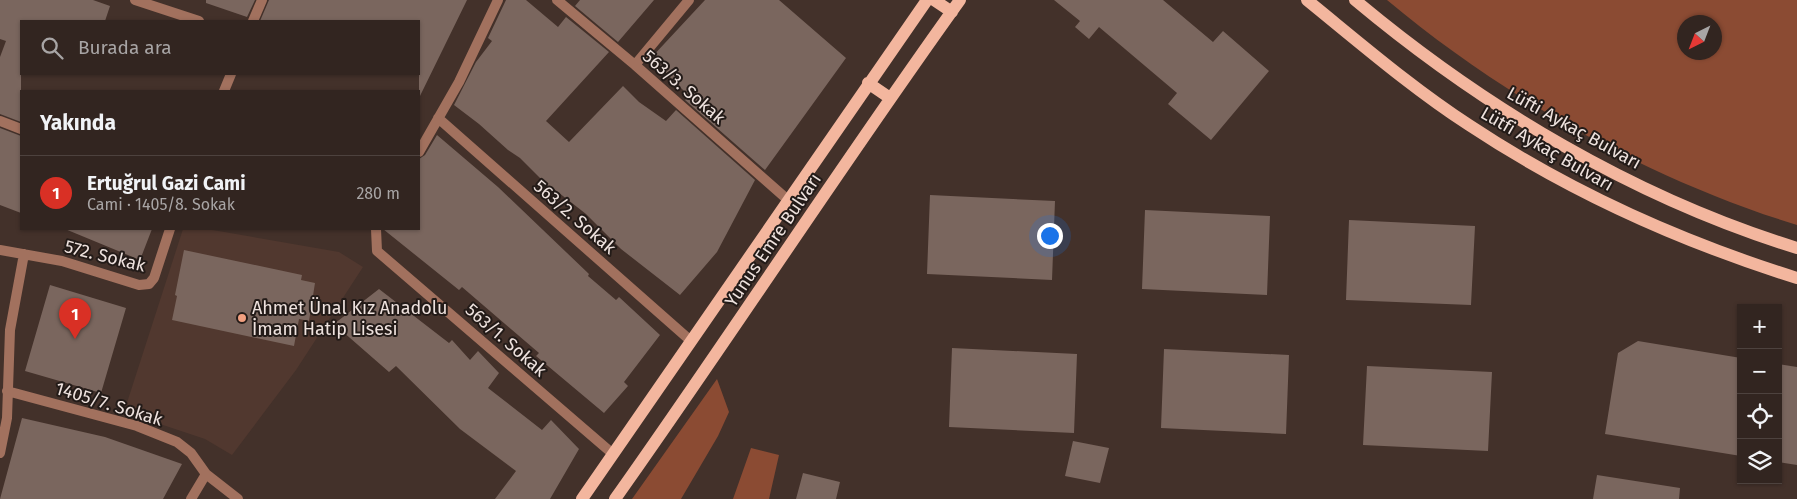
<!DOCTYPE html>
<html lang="tr">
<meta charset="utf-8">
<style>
:root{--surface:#322520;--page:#3d312d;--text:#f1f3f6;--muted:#a8a5a5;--line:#4d423e;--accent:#d93025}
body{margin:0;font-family:"Fira Sans",sans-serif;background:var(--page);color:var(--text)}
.controls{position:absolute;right:15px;bottom:15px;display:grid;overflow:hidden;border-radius:0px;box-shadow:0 1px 4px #0004}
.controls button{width:45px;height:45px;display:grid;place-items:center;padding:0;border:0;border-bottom:1px solid var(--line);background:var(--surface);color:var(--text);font:25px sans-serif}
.compass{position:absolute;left:1677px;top:15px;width:45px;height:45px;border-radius:50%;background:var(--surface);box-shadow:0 1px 4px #0004;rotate:222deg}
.you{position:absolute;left:1049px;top:235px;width:18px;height:18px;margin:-12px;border:4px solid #fff;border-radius:50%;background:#1a73e8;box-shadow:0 0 0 8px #1a73e833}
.badge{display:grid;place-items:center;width:32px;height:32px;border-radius:50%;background:var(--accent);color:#fff;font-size:16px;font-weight:700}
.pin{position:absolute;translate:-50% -41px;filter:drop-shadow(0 1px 2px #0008)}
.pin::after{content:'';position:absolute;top:26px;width:18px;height:15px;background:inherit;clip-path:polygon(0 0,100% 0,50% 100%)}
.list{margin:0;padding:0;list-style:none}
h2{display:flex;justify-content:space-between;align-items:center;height:65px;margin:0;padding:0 20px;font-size:21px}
h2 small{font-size:16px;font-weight:400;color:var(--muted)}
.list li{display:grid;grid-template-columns:32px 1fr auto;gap:15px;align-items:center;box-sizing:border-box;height:75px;padding:0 20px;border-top:1px solid var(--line)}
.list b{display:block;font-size:19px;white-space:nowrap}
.list p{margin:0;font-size:16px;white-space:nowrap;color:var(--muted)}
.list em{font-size:16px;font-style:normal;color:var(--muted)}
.icon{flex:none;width:28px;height:28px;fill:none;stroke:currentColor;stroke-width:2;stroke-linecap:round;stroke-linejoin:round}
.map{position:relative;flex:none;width:1797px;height:499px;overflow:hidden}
.search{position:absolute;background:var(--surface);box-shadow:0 1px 4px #0004;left:20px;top:20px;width:400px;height:55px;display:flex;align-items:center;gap:12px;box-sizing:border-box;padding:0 18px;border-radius:0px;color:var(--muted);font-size:19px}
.panel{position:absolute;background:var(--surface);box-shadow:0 1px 4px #0004;left:20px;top:90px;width:400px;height:140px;border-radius:0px}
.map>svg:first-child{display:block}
.built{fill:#51382f}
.forest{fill:#8b4b33;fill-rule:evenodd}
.building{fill:#7a665e}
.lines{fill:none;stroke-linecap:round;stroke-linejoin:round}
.street{stroke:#a2715e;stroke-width:10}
.primary{stroke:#f3b69e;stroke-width:12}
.poi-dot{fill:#f2a080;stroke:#231b18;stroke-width:2}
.labels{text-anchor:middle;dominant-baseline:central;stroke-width:4;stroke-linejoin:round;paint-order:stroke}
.street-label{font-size:18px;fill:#eee2de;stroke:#231b18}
.poi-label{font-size:18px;fill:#eee2de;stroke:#231b18;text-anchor:start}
</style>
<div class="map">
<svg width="1797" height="499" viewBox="0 0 1797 499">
<rect width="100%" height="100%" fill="#43312a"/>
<path class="built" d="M183,229H207L339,252L363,267L296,370L232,455L205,439L124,412Z"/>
<path class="forest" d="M1387,0H1797V225C1651,180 1504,98 1387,0ZM1684,22H1714V52H1684Z
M717,379L729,412L718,436L681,499H632Z
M751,448L779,455L769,499H733Z"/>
<path class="building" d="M0,0H93L110,6L105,21H21V122L0,114V57L6,41L0,39Z
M206,0H255L247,17L206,3Z
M269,0H467L419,98V21H260Z
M506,0H526L558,27L566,17L609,52L546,121L569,142L623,86L639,102L666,121L676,110L755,180L717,252L680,295L621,249L586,214L554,189L553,191L520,158L508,150L479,124L454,105L476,62L492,41L488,38Z
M580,0H654L618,42L575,6Z
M705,0H779L846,58L765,170L685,100L689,96L651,58Z
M1054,0H1163L1213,42L1223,31L1269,71L1211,140L1168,104L1177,93L1099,27L1089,39L1075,27L1080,21Z
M0,128L21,136V213L0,205Z
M437,135L498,187L589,274L588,276L616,300L619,297L660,335L624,382L628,386L604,413L536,356L539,353L462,287L459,290L383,229H419V159L425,155Z
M930,195L1055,201L1052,280L927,274Z
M1145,210L1270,216L1267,295L1142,289Z
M1349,220L1475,226L1471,305L1346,300Z
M65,229H152L140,260Z
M184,250L302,275L301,280L315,283L309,321L299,319L294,346L172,320L177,296L175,295Z
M50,285L126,308L101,393L25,371Z
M379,289L449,343L452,340L470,360L478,351L499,373L488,388L542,430L551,420L579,449L550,499H495L516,471L460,429L396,366L389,372L334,324Z
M1638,341L1741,358V456L1605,434L1618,353Z
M952,348L1077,354L1074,433L949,427Z
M1164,349L1289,355L1286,434L1161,428Z
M1778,364L1797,367V465L1778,462Z
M1367,366L1492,372L1488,451L1363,445Z
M22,418L105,437L182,464L163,499H0Z
M1073,441L1109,448L1100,483L1065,476Z
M803,473L840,482L836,499H796Z
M1597,475L1680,488L1679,499H1593Z"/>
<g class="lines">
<path class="street" d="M135,0L199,21
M557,0L635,65L788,200
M253,21L262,0
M635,65L689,0
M224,91L231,74
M438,118L691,341
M0,121L21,129
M419,152L459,82L498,0
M376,229L377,251L613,454
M0,250L62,261L139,285L149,284L154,278L170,229
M7,391L137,426L177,442L191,453L206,474L238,499
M0,453L7,418L10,330L24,254
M191,499L206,474"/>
<path class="primary" d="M934,0L952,12
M1307,0C1360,43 1412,88 1469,125C1570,192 1682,242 1797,278
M1355,0C1484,108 1635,198 1797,248
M868,83L890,98
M582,499L927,0
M615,499C732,334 842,164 960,0"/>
</g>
<circle class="poi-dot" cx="242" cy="318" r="5"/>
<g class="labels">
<g class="street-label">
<text transform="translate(684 87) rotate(41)">563/3. Sokak</text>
<text transform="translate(1574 128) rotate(29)">Lüfti Aykaç Bulvarı</text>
<text transform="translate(1547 149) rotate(30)">Lütfi Aykaç Bulvarı</text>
<text transform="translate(575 217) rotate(41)">563/2. Sokak</text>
<text transform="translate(773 240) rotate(-56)">Yunus Emre Bulvarı</text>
<text transform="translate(105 256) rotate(14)">572. Sokak</text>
<text transform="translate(506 340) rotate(41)">563/1. Sokak</text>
<text transform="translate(109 404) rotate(17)">1405/7. Sokak</text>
</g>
<g class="poi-label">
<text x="252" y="308">Ahmet Ünal Kız Anadolu<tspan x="252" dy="21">İmam Hatip Lisesi</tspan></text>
</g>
</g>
</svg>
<div class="controls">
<button>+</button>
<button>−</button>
<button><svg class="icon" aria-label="locate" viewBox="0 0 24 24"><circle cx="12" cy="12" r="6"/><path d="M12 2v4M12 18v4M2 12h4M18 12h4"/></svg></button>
<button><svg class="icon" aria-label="layers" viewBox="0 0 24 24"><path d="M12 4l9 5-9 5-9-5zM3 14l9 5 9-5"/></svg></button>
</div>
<svg class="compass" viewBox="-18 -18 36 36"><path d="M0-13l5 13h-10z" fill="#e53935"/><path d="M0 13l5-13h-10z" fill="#a8a5a5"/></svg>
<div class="you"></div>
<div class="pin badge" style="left:75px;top:339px">1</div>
<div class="search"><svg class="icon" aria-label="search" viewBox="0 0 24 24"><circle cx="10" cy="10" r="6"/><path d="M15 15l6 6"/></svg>Burada ara</div>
<section class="panel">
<h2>Yakında<small></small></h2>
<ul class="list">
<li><span class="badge">1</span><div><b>Ertuğrul Gazi Cami</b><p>Cami · 1405/8. Sokak</p></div><em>280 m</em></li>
</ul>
</section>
</div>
